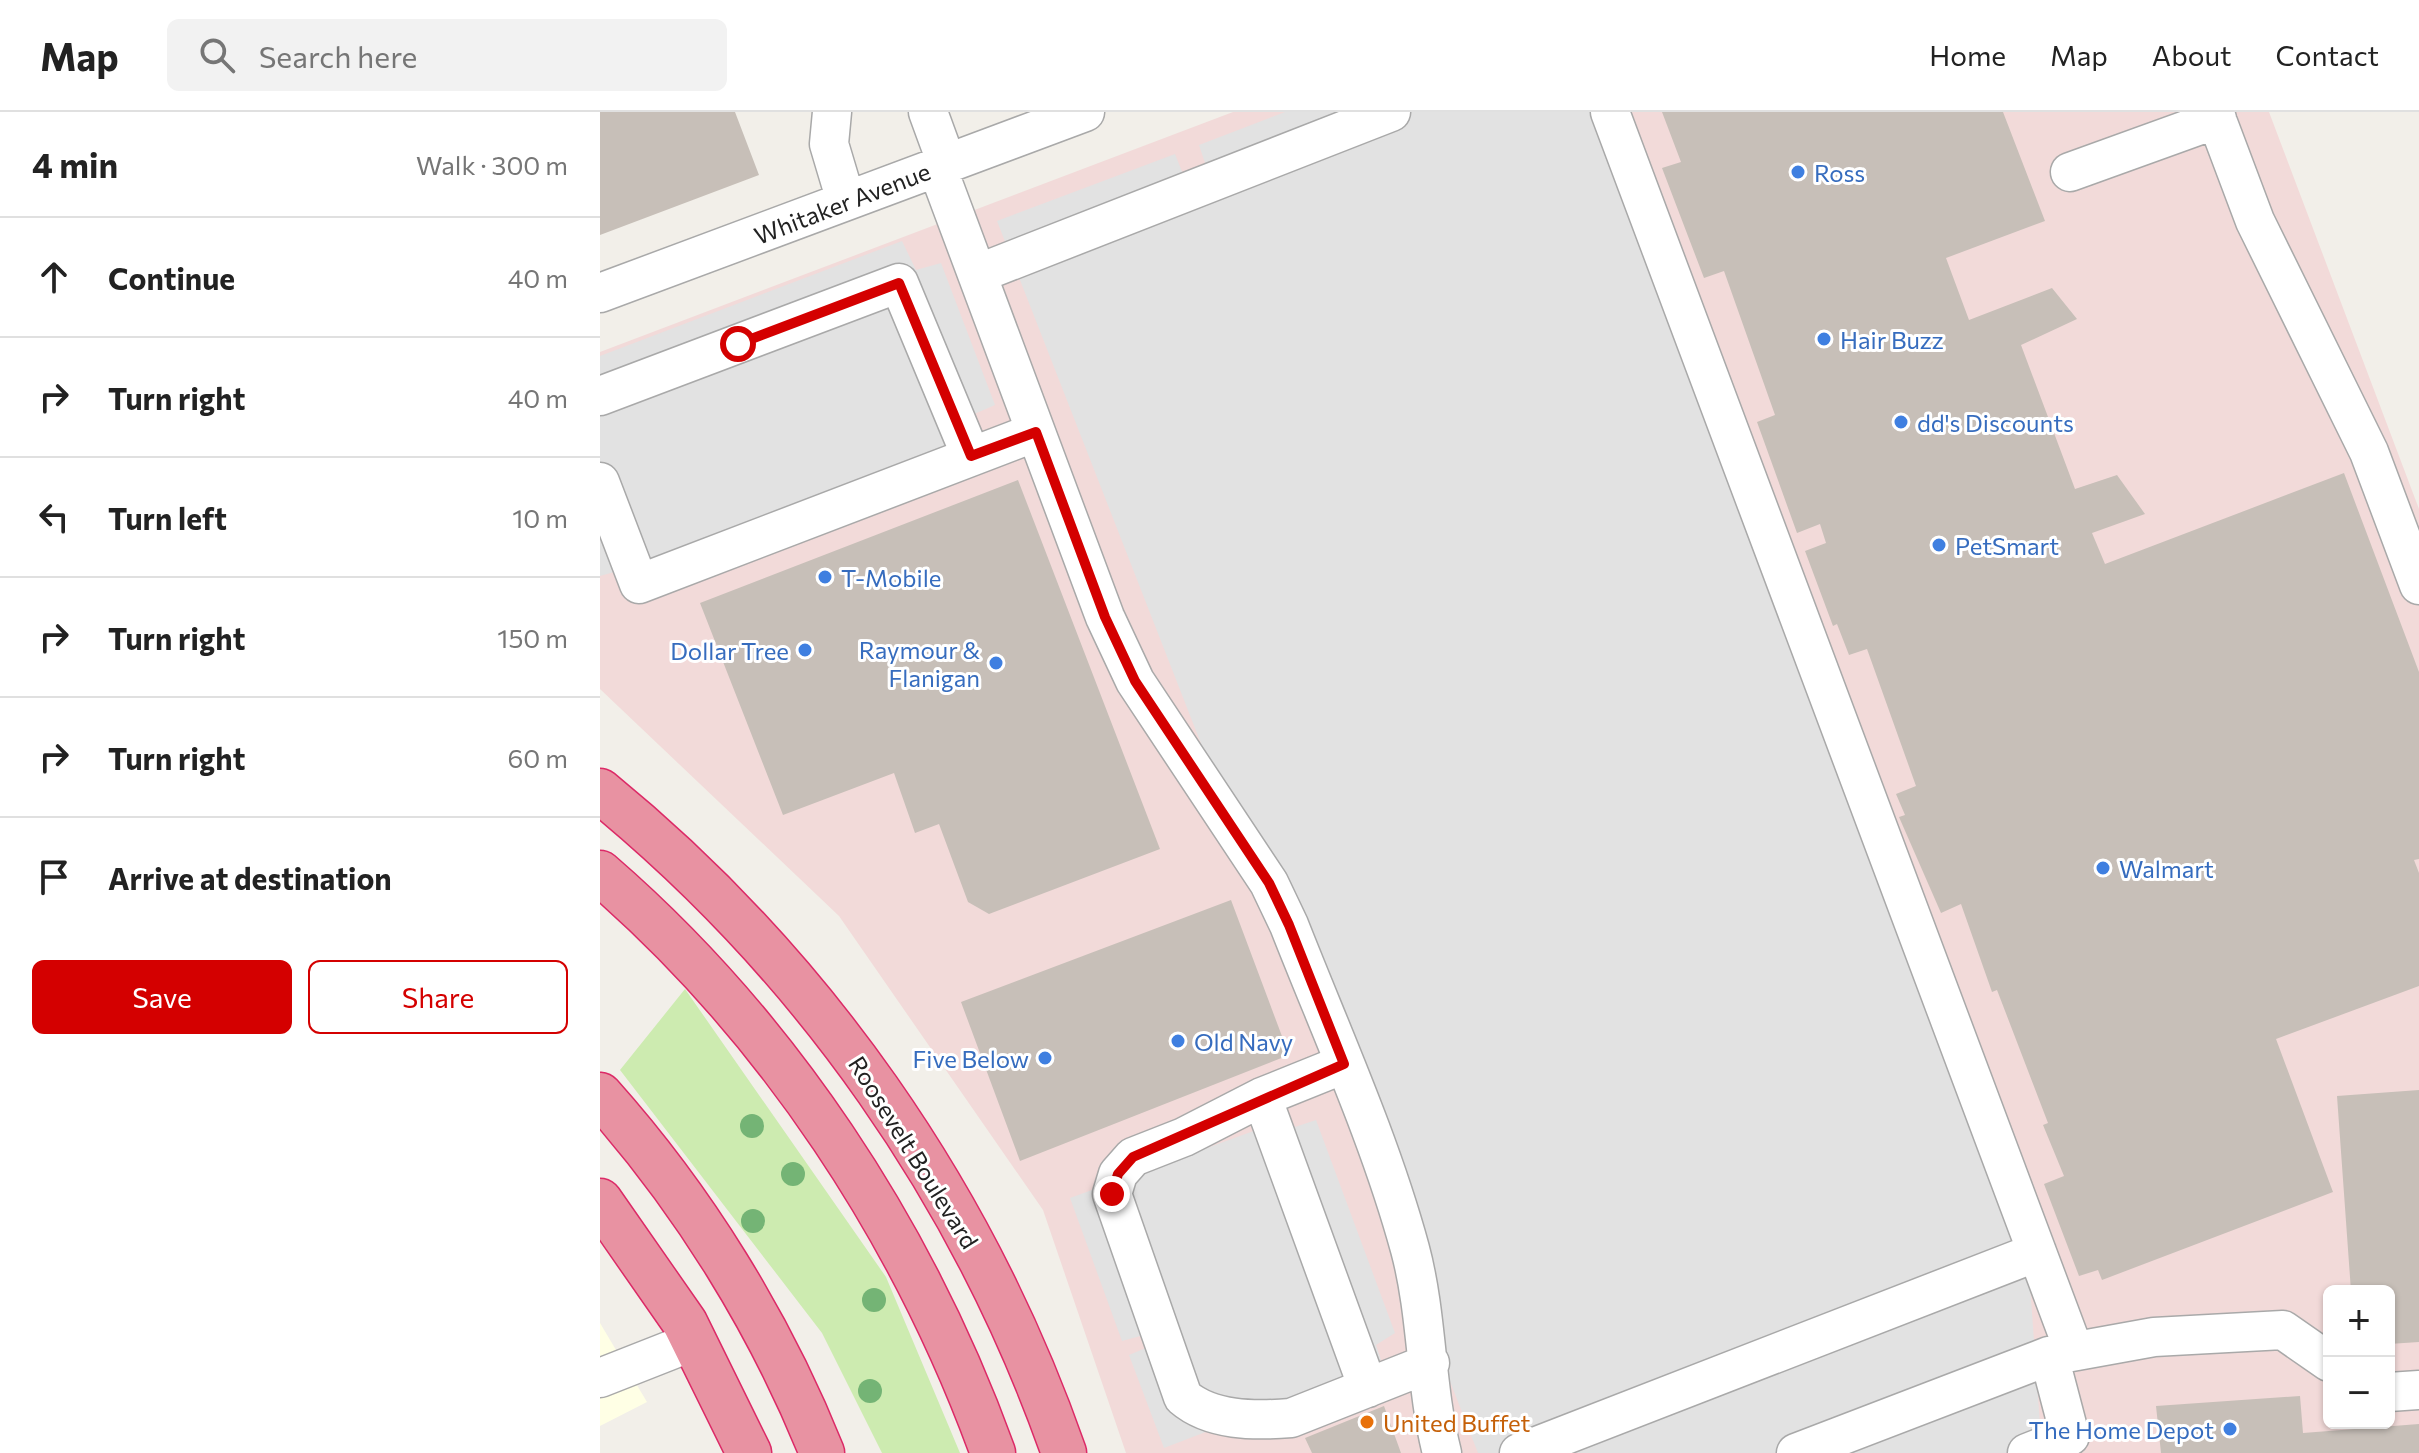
<!DOCTYPE html>
<meta charset="utf-8">
<style>
:root{--surface:#fff;--page:#f2f2f2;--text:#222;--muted:#767676;--line:#e0e0e0;--accent:#d40000}
body{margin:0;font-family:Commissioner,sans-serif;background:var(--page);color:var(--text)}
.controls{position:absolute;right:24px;bottom:24px;display:grid;overflow:hidden;border-radius:12px;box-shadow:0 2px 6px #0004}
.controls button{width:72px;height:72px;display:grid;place-items:center;padding:0;border:0;border-bottom:2px solid var(--line);background:var(--surface);color:var(--text);font:40px sans-serif}
.stop{position:absolute;width:24px;height:24px;margin:-18px;border:6px solid #d40000;border-radius:50%;background:#fff}
.stop.end{background:#d40000;border-color:#fff;box-shadow:0 2px 8px #0008}
.list{margin:0;padding:0;list-style:none}
h2{display:flex;justify-content:space-between;align-items:center;height:104px;margin:0;padding:0 32px;font-size:34px}
h2 small{font-size:26px;font-weight:400;color:var(--muted)}
.list li{display:grid;grid-template-columns:52px 1fr auto;gap:24px;align-items:center;box-sizing:border-box;height:120px;padding:0 32px;border-top:2px solid var(--line)}
.list b{display:block;font-size:30px;white-space:nowrap}
.list em{font-size:26px;font-style:normal;color:var(--muted)}
.actions{display:flex;gap:16px;padding:24px 32px}
.actions a{flex:1;padding:18px 0;border:2px solid var(--accent);border-radius:12px;text-align:center;font-size:28px;color:var(--accent)}
.actions .main{background:var(--accent);color:#fff}
.icon{flex:none;width:44px;height:44px;fill:none;stroke:currentColor;stroke-width:2;stroke-linecap:round;stroke-linejoin:round}
.map{position:relative;flex:none;width:1819px;height:1341px;overflow:hidden}
header{display:flex;align-items:center;gap:48px;box-sizing:border-box;height:112px;padding:0 40px;background:var(--surface);border-bottom:2px solid var(--line)}
header strong{font-size:38px}
nav{display:flex;gap:44px;margin-inline-start:auto;font-size:28px}
.search{width:560px;height:72px;background:var(--page);display:flex;align-items:center;gap:20px;box-sizing:border-box;padding:0 28px;border-radius:12px;color:var(--muted);font-size:30px}
main{display:flex}
aside{flex:1;background:var(--surface)}
.map>svg:first-child{display:block}
.commercial{fill:#f2dad9;fill-rule:evenodd}
.education{fill:#ffffe5}
.grass{fill:#cdebb0}
.parking{fill:#e2e2e2}
.building{fill:#c7bfb8}
.lines{fill:none;stroke-linecap:round;stroke-linejoin:round}
.minor-casing{stroke:#a9a9a9;stroke-width:41}
.highway-casing{stroke:#dc2a67;stroke-width:47}
.minor{stroke:#fff;stroke-width:38}
.highway{stroke:#e892a2;stroke-width:44}
.tree{fill:#74b475}
.route{stroke:#d40000;stroke-width:10}
.shop-dot{fill:#3f7fe0;stroke:#fff;stroke-width:3}
.food-dot{fill:#e8710a;stroke:#fff;stroke-width:3}
.labels{text-anchor:middle;dominant-baseline:central;stroke-width:6;stroke-linejoin:round;paint-order:stroke}
.shop-label{font-size:24px;fill:#366cbe;stroke:#fff;text-anchor:start}
.street-label{font-size:24px;fill:#222;stroke:#fff}
.food-label{font-size:24px;fill:#c56008;stroke:#fff;text-anchor:start}
</style>
<header>
<strong>Map</strong>
<div class="search"><svg class="icon" aria-label="search" viewBox="0 0 24 24"><circle cx="10" cy="10" r="6"/><path d="M15 15l6 6"/></svg>Search here</div>
<nav><a>Home</a><a>Map</a><a>About</a><a>Contact</a></nav>
</header>
<main>
<aside>
<h2>4 min<small>Walk · 300 m</small></h2>
<ul class="list">
<li><svg class="icon" aria-label="ahead" viewBox="0 0 24 24"><path d="M12 20V5M6 11l6-6 6 6"/></svg><div><b>Continue</b></div><em>40 m</em></li>
<li><svg class="icon" aria-label="right" viewBox="0 0 24 24"><path d="M7 20v-9h11M14 6l5 5-5 5"/></svg><div><b>Turn right</b></div><em>40 m</em></li>
<li><svg class="icon" aria-label="left" viewBox="0 0 24 24"><path d="M17 20v-9H6M10 6l-5 5 5 5"/></svg><div><b>Turn left</b></div><em>10 m</em></li>
<li><svg class="icon" aria-label="right" viewBox="0 0 24 24"><path d="M7 20v-9h11M14 6l5 5-5 5"/></svg><div><b>Turn right</b></div><em>150 m</em></li>
<li><svg class="icon" aria-label="right" viewBox="0 0 24 24"><path d="M7 20v-9h11M14 6l5 5-5 5"/></svg><div><b>Turn right</b></div><em>60 m</em></li>
<li><svg class="icon" aria-label="arrive" viewBox="0 0 24 24"><path d="M6 21V4h12l-3 4 3 4H6"/></svg><div><b>Arrive at destination</b></div></li>
</ul>
<div class="actions"><a class="main">Save</a><a>Share</a></div>
</aside>
<div class="map">
<svg width="1819" height="1341" viewBox="0 0 1819 1341">
<rect width="100%" height="100%" fill="#f2efe9"/>
<path class="commercial" d="M633,0H1669L1819,397V1341H526L443,1098L239,804L0,577V240ZM1729,1179H1789V1311H1729Z"/>
<path class="education" d="M0,1211L47,1290L0,1314Z"/>
<path class="grass" d="M85,877L286,1165L360,1341H282L222,1221L20,958Z"/>
<path class="parking" d="M685,0H994L1429,1159L1442,1341H878L397,109L575,42L583,62L606,54L599,33Z
M302,129L316,158L341,151L395,293L372,303L381,324L57,448L0,464V244Z
M689,1006L695,1015L716,1008L795,1221L776,1233L781,1248L746,1266L564,1336L529,1243L548,1235L544,1223L522,1229L470,1086Z"/>
<path class="building" d="M0,0H135L159,63L0,123Z
M1062,0H1403L1445,109L1346,146L1369,208L1452,176L1477,207L1421,233L1475,377L1517,363L1545,402L1492,421L1505,452L1744,361L1819,560V747L1814,748L1819,761V874L1676,927L1733,1080L1502,1168L1498,1158L1479,1164L1444,1072L1464,1064L1443,1013L1448,1011L1397,878L1392,880L1361,792L1341,801L1299,705L1305,703L1296,682L1316,674L1267,537L1249,543L1237,512L1233,514L1205,439L1226,431L1220,412L1197,421L1157,310L1175,303L1124,159L1104,166L1062,56L1081,50Z
M418,368L560,737L389,802L368,790L339,712L315,721L294,661L183,703L100,491Z
M631,788L689,943L420,1049L361,890Z
M1819,978V1230L1789,1232V1179H1751L1737,984Z
M1700,1284L1703,1321L1819,1312V1341H1561L1556,1294Z
M784,1294L801,1341H712L705,1326Z"/>
<g class="lines">
<g class="minor-casing">
<path id="minor" d="M232,0L229,32L246,89
M328,0L347,52
M1010,0L1474,1239
M1614,0L1655,109L1769,340L1819,473
M337,55L505,505L535,569L669,771L689,813C731,920 780,1027 810,1137C828,1204 825,1275 842,1341
M1470,60L1617,7
M377,162L791,0
M0,181L485,0
M0,284L299,171L371,344
M0,370L39,472L436,320
M744,952L662,985L584,1025L533,1045L518,1062L512,1082L583,1285C611,1309 654,1309 691,1306L830,1251
M662,985L768,1276
M0,1266L94,1229
M1789,1280L1819,1278
M919,1341L1437,1140
M1196,1341L1449,1244L1554,1225L1683,1218L1729,1250
M1427,1341L1470,1324L1449,1244"/>
</g>
<g class="highway-casing">
<path id="highway" d="M0,679C213,853 373,1081 464,1341
M0,761C178,915 313,1120 393,1341
M0,983C93,1087 170,1211 222,1341
M0,1089L85,1211L149,1341"/>
</g>
<use href="#minor" class="minor"/>
<use href="#highway" class="highway"/>
</g>
<g class="tree">
<circle cx="152" cy="1014" r="12"/>
<circle cx="193" cy="1062" r="12"/>
<circle cx="153" cy="1109" r="12"/>
<circle cx="274" cy="1188" r="12"/>
<circle cx="270" cy="1279" r="12"/>
</g>
<g class="lines">
<path class="route" d="M138,232L299,171L371,344L436,320L505,505L535,569L669,771L689,813L744,952L533,1045L518,1062L512,1082"/>
</g>
<g class="shop-dot">
<circle cx="1198" cy="60" r="8"/>
<circle cx="1224" cy="227" r="8"/>
<circle cx="1301" cy="310" r="8"/>
<circle cx="1339" cy="433" r="8"/>
<circle cx="225" cy="465" r="8"/>
<circle cx="205" cy="538" r="8"/>
<circle cx="396" cy="551" r="8"/>
<circle cx="1503" cy="756" r="8"/>
<circle cx="578" cy="929" r="8"/>
<circle cx="445" cy="946" r="8"/>
<circle cx="1630" cy="1317" r="8"/>
</g>
<circle class="food-dot" cx="767" cy="1310" r="8"/>
<g class="labels">
<g class="shop-label">
<text x="1214" y="60">Ross</text>
<text x="1240" y="227">Hair Buzz</text>
<text x="1317" y="310">dd's Discounts</text>
<text x="1355" y="433">PetSmart</text>
<text x="241" y="465">T-Mobile</text>
<text x="380" y="537" text-anchor="end">Raymour &amp;<tspan x="380" dy="28">Flanigan</tspan></text>
<text x="189" y="538" text-anchor="end">Dollar Tree</text>
<text x="1519" y="756">Walmart</text>
<text x="594" y="929">Old Navy</text>
<text x="429" y="946" text-anchor="end">Five Below</text>
<text x="1614" y="1317" text-anchor="end">The Home Depot</text>
</g>
<g class="street-label">
<text transform="translate(242 91) rotate(-21)">Whitaker Avenue</text>
<text transform="translate(314 1040) rotate(58)">Roosevelt Boulevard</text>
</g>
<g class="food-label">
<text x="783" y="1310">United Buffet</text>
</g>
</g>
</svg>
<div class="controls">
<button>+</button>
<button>−</button>
</div>
<div class="stop" style="left:138px;top:232px"></div>
<div class="stop end" style="left:512px;top:1082px"></div>
</div>
</main>
